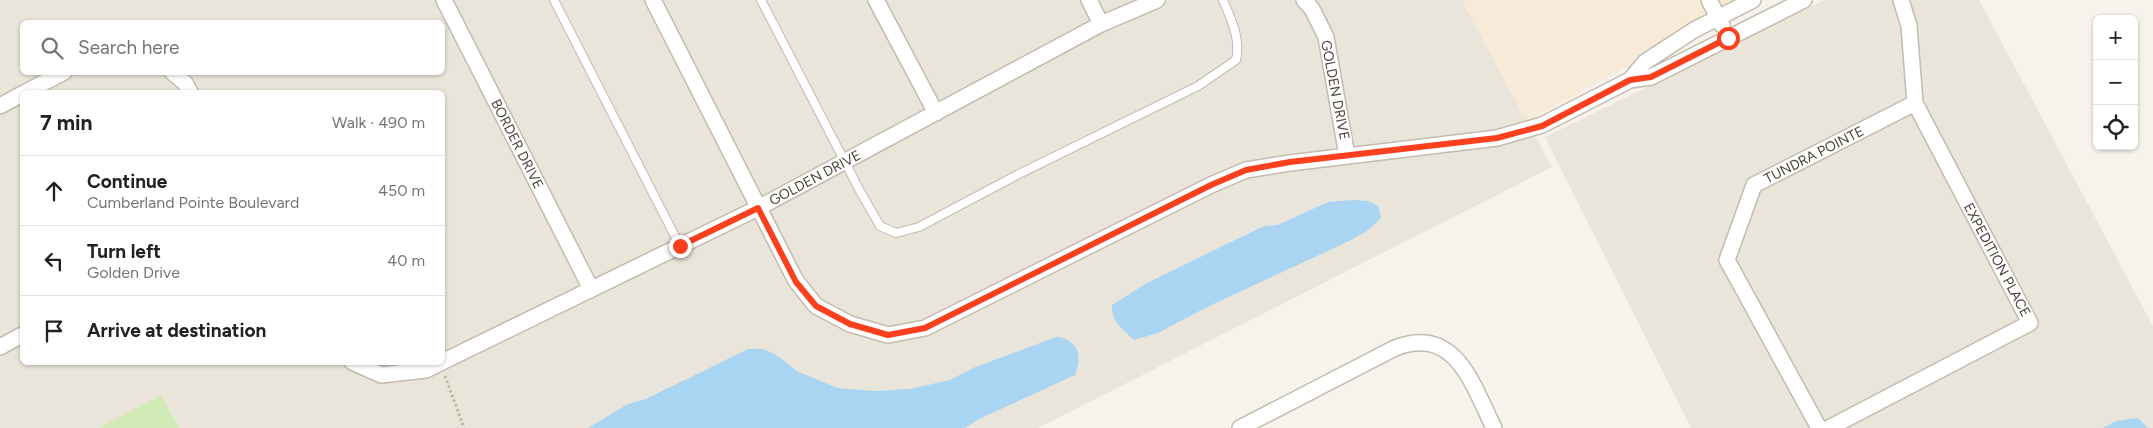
<!DOCTYPE html>
<meta charset="utf-8">
<style>
:root{--surface:#fff;--page:#f6f6f6;--text:#202124;--muted:#757577;--line:#e0e0e0}
body{margin:0;font-family:Figtree,sans-serif;background:var(--page);color:var(--text)}
.controls{position:absolute;right:15px;top:15px;display:grid;overflow:hidden;border-radius:8px;box-shadow:0 1px 4px #0004}
.controls button{width:45px;height:45px;display:grid;place-items:center;padding:0;border:0;border-bottom:1px solid var(--line);background:var(--surface);color:var(--text);font:25px sans-serif}
.stop{position:absolute;width:15px;height:15px;margin:-11px;border:4px solid #fc3f1d;border-radius:50%;background:#fff}
.stop.end{background:#fc3f1d;border-color:#fff;box-shadow:0 1px 5px #0008}
.list{margin:0;padding:0;list-style:none}
h2{display:flex;justify-content:space-between;align-items:center;height:65px;margin:0;padding:0 20px;font-size:21px}
h2 small{font-size:16px;font-weight:400;color:var(--muted)}
.list li{display:grid;grid-template-columns:32px 1fr auto;gap:15px;align-items:center;box-sizing:border-box;height:70px;padding:0 20px;border-top:1px solid var(--line)}
.list b{display:block;font-size:19px;white-space:nowrap}
.list p{margin:0;font-size:16px;white-space:nowrap;color:var(--muted)}
.list em{font-size:16px;font-style:normal;color:var(--muted)}
.icon{flex:none;width:28px;height:28px;fill:none;stroke:currentColor;stroke-width:2;stroke-linecap:round;stroke-linejoin:round}
.map{position:relative;flex:none;width:2153px;height:428px;overflow:hidden}
.search{position:absolute;background:var(--surface);box-shadow:0 1px 4px #0004;left:20px;top:20px;width:425px;height:55px;display:flex;align-items:center;gap:12px;box-sizing:border-box;padding:0 18px;border-radius:8px;color:var(--muted);font-size:19px}
.panel{position:absolute;background:var(--surface);box-shadow:0 1px 4px #0004;left:20px;top:90px;width:425px;height:275px;border-radius:8px}
.map>svg:first-child{display:block}
.residential{fill:#eae5da;fill-rule:evenodd}
.commercial{fill:#f7ead8}
.green{fill:#d2eab5}
.water{fill:#a9d4f2}
.lines{fill:none;stroke-linecap:round;stroke-linejoin:round}
.service-casing{stroke:#c2bbae;stroke-width:10}
.minor-casing{stroke:#c2bbae;stroke-width:18}
.path{stroke:#c4b79f;stroke-width:3;stroke-dasharray:2.5 2.5;stroke-linecap:butt}
.service{stroke:#fff;stroke-width:8}
.minor{stroke:#fff;stroke-width:15}
.route{stroke:#fc3f1d;stroke-width:6}
.labels{text-anchor:middle;dominant-baseline:central;stroke-width:4;stroke-linejoin:round;paint-order:stroke}
.street-label{font-size:14px;fill:#4b4439;stroke:#fff}
</style>
<div class="map">
<svg width="2153" height="428" viewBox="0 0 2153 428">
<rect width="100%" height="100%" fill="#f6f3ec"/>
<path class="residential" d="M0,0H1462L1552,167L1038,428H179L161,396L98,428H0ZM22,22H442V72H22ZM22,92H442V362H22Z
M1825,0H1979L2153,326V428H1691L1545,137Z"/>
<path class="commercial" d="M1462,0H1754L1526,121Z"/>
<path class="green" d="M161,395L179,428H98Z"/>
<path class="water" d="M1353,200L1368,201L1378,206L1381,218L1367,231L1349,241L1205,308L1158,333L1134,340C1123,329 1111,322 1112,305L1147,283L1264,226L1278,225L1328,202Z
M1056,337C1079,339 1082,356 1075,375L979,419L965,428H588L628,404L646,399L748,349H763L775,354L797,371L837,388L875,391L910,389L950,380L973,368Z
M2138,418L2148,428H2103L2116,421Z"/>
<g class="lines">
<g class="service-casing">
<path id="service" d="M554,0L680,246
M761,0L860,191L880,226L896,233L919,227L1017,175L1198,86L1236,60C1241,39 1231,19 1223,0"/>
</g>
<g class="minor-casing">
<path id="minor" d="M444,0L591,289
M653,0L796,281L816,306L850,324L888,335L925,328L1211,185L1246,170L1290,163L1497,138L1542,125L1630,80L1651,77L1804,0
M876,0L936,113
M1089,0L1101,24
M1304,0L1312,9L1326,37L1347,156
M1709,0L1722,25
M172,72L185,83L190,92
M1630,80L1645,62L1694,30L1753,0
M26,92L64,72
M0,106L22,94
M0,347L22,335
M352,362L381,375L426,370L442,362
M442,362L758,208L1101,24L1157,0
M1240,428L1395,348C1456,324 1473,386 1494,428
M1819,428L1727,260L1754,185L1915,103L1909,26L1901,0
M1829,428L2030,323L1915,103"/>
</g>
<path class="path" d="M445,376L464,428"/>
<use href="#service" class="service"/>
<use href="#minor" class="minor"/>
</g>
<g class="lines">
<path class="route" d="M680,246L758,208L796,282L816,306L850,324L888,335L925,328L1211,185L1246,170L1290,162L1497,138L1542,126L1630,80L1651,77L1728,38"/>
</g>
<g class="labels">
<g class="street-label">
<text transform="translate(1335 90) rotate(79)">GOLDEN DRIVE</text>
<text transform="translate(517 144) rotate(63)">BORDER DRIVE</text>
<text transform="translate(1814 155) rotate(-27)">TUNDRA POINTE</text>
<text transform="translate(815 178) rotate(-28)">GOLDEN DRIVE</text>
<text transform="translate(1997 260) rotate(62)">EXPEDITION PLACE</text>
</g>
</g>
</svg>
<div class="controls">
<button>+</button>
<button>−</button>
<button><svg class="icon" aria-label="locate" viewBox="0 0 24 24"><circle cx="12" cy="12" r="6"/><path d="M12 2v4M12 18v4M2 12h4M18 12h4"/></svg></button>
</div>
<div class="stop" style="left:1728px;top:38px"></div>
<div class="stop end" style="left:680px;top:246px"></div>
<div class="search"><svg class="icon" aria-label="search" viewBox="0 0 24 24"><circle cx="10" cy="10" r="6"/><path d="M15 15l6 6"/></svg>Search here</div>
<section class="panel">
<h2>7 min<small>Walk · 490 m</small></h2>
<ul class="list">
<li><svg class="icon" aria-label="ahead" viewBox="0 0 24 24"><path d="M12 20V5M6 11l6-6 6 6"/></svg><div><b>Continue</b><p>Cumberland Pointe Boulevard</p></div><em>450 m</em></li>
<li><svg class="icon" aria-label="left" viewBox="0 0 24 24"><path d="M17 20v-9H6M10 6l-5 5 5 5"/></svg><div><b>Turn left</b><p>Golden Drive</p></div><em>40 m</em></li>
<li><svg class="icon" aria-label="arrive" viewBox="0 0 24 24"><path d="M6 21V4h12l-3 4 3 4H6"/></svg><div><b>Arrive at destination</b></div></li>
</ul>
</section>
</div>
